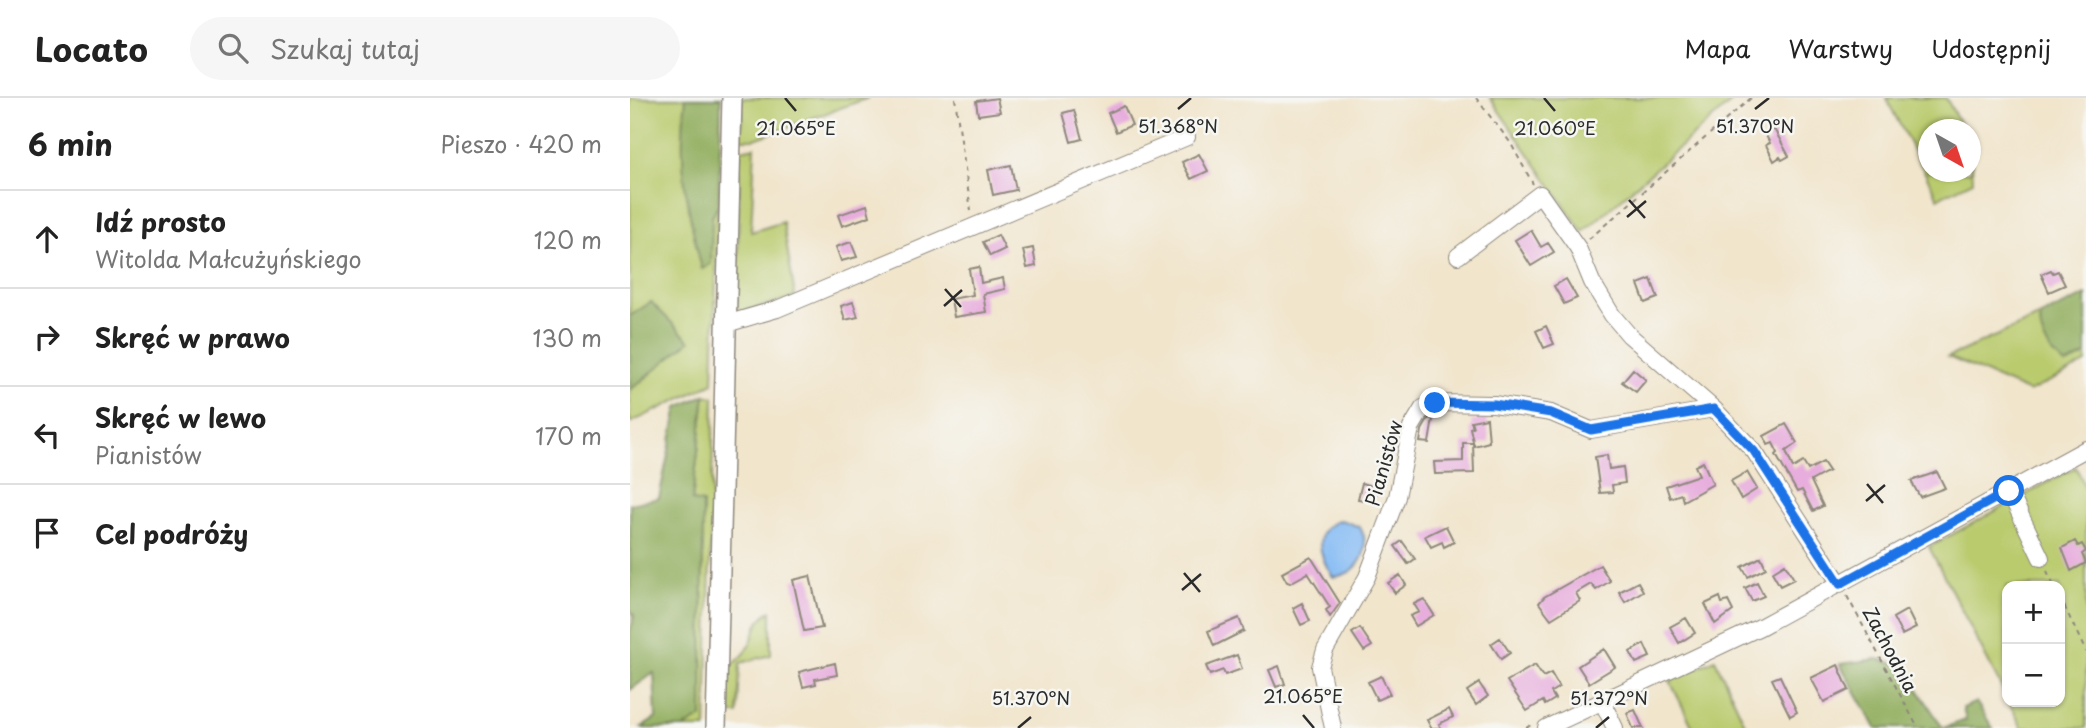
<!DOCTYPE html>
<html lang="pl">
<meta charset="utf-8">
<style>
:root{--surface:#fff;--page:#f6f6f6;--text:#222;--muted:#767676;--line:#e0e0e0}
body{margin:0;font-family:"Playpen Sans",sans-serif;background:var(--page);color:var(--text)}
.controls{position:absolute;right:21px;bottom:21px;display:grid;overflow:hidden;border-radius:14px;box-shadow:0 2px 5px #0004}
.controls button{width:63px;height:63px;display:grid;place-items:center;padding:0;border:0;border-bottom:2px solid var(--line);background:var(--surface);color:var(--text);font:35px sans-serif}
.compass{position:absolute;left:1288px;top:21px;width:63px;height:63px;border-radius:50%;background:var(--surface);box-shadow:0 2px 5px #0004;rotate:140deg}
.stop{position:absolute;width:21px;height:21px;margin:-16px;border:5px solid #1a73e8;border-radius:50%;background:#fff}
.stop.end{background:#1a73e8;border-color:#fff;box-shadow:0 2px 7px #0008}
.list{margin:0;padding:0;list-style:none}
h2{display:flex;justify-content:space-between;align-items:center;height:91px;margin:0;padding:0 28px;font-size:30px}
h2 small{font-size:23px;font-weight:400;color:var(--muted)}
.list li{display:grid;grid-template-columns:46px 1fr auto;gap:21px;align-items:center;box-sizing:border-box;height:98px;padding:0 28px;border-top:2px solid var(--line)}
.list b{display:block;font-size:26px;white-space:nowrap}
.list p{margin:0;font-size:23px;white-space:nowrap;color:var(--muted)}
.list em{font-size:23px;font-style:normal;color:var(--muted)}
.icon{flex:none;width:38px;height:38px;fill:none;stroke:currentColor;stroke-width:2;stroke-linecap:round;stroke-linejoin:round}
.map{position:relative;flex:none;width:1456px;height:630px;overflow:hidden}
header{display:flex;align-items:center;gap:42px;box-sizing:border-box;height:98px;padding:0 35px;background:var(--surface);border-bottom:2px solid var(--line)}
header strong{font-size:33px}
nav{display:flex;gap:38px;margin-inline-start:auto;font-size:24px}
.search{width:490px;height:63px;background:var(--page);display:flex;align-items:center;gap:18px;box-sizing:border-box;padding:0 24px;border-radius:38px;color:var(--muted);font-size:26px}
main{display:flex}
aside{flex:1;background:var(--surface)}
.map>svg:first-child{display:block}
.green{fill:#bacb6e;stroke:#727b4c;stroke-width:2}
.forest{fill:#93af61;stroke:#5f6d46;stroke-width:2}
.water{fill:#85bbf4;stroke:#587390;stroke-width:2}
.building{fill:#e7addd}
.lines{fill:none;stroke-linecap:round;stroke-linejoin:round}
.minor-casing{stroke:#8e887c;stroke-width:18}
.major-casing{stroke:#8e887c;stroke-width:22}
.path{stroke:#8e887c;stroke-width:2;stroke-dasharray:5 5;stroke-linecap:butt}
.minor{stroke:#fff;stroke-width:16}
.major{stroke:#fff;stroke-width:19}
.route{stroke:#1a73e8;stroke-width:9}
.ticks{fill:none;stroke:#2b2b2b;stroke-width:2.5}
.labels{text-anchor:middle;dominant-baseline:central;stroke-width:5;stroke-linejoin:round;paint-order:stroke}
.street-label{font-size:19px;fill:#2b2b2b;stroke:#f6f6f2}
.ticks-label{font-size:18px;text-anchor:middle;fill:#2b2b2b;stroke:#f6f6f2;stroke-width:5;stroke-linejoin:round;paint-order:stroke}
</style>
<header>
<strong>Locato</strong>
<div class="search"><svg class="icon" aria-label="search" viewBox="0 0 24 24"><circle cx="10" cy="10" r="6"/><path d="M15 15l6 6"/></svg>Szukaj tutaj</div>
<nav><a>Mapa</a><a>Warstwy</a><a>Udostępnij</a></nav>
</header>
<main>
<aside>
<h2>6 min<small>Pieszo · 420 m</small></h2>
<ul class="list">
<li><svg class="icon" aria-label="ahead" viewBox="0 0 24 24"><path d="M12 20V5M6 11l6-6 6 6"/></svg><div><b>Idź prosto</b><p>Witolda Małcużyńskiego</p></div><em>120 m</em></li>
<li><svg class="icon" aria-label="right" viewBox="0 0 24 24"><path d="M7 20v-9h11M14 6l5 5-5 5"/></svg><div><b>Skręć w prawo</b></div><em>130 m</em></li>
<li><svg class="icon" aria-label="left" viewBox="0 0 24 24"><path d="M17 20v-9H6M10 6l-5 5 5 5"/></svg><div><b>Skręć w lewo</b><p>Pianistów</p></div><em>170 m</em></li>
<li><svg class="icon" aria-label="arrive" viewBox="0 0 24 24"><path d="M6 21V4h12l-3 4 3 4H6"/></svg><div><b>Cel podróży</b></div></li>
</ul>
</aside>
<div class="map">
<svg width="1456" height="630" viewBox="0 0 1456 630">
<rect width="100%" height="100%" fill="#f6f6f2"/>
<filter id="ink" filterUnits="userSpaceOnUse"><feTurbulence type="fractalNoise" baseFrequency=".0143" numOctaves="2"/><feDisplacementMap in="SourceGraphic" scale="14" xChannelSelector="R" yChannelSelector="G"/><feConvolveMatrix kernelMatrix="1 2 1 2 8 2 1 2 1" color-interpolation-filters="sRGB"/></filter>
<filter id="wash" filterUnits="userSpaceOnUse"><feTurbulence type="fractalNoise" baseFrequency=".00686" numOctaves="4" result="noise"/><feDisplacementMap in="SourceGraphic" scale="28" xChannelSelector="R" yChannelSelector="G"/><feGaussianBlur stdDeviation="1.57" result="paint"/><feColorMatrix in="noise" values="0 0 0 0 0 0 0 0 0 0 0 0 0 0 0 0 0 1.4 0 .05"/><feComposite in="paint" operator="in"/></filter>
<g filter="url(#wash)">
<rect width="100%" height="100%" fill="#f1e5cc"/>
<path class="green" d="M0,0H91L83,285L0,325V292L22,275V204L0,218Z
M112,0H238L125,41H111Z
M860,0H1106L953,134Z
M1256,0H1316L1333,31L1298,32V74H1340L1341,45L1343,83L1308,100Z
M125,49L121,134L153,124L165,199L107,215L110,52Z
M1411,218L1410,224L1435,266L1456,257V265L1399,294L1318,259Z
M75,297L84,299L76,630H53L72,619L73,405L62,403Z
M1446,369L1456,391V630H1392L1379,604H1430V488H1377V600L1299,449Z
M141,513V557L110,565L108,616H99L95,612L98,569C130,552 118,525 141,513Z
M1085,561L1117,630H1063L1040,583Z"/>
<path class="forest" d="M56,0H91L89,105L82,119L81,166L72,171C57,112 47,62 56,0Z
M1456,197V257L1435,267C1421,255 1407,238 1411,218Z
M21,204L60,243L0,292V218Z
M75,297L62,403L73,405L72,619L53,630H11L26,620L24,575L0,592V534L4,518L0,511V406L29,400L48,309Z
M1248,561L1273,568L1313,630L1336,622L1333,610L1346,604L1363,630H1246L1210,566Z"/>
<path class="water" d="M711,422L730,429C742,452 730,476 703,479C689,458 680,431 711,422Z"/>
<g id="blocks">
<path class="building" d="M367,0L370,14L348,17L346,3Z
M494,8L502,27L486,34L478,15Z
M444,12L452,41L441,44L433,15Z
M1144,31L1159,58L1152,62L1150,59L1144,63L1136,47L1140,45L1135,36Z
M569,56L578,73L561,81L552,64Z
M381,67L386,92L363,97L358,72Z
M237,107L240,118L212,128L208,117Z
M901,132L911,149L918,145L924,154L901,168L885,142Z
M368,137L375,151L360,158L353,144Z
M221,144L227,159L211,163L206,149Z
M403,150L406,168L397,170L393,152Z
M349,169L351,185L373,180L375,191L353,196L356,214L324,219L321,201L343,197L339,171Z
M1421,172L1423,175L1428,173L1435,187L1419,194L1411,176Z
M936,181L947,200L934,206L924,188Z
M1021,181L1028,200L1015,205L1008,186Z
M223,204L228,219L215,222L211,208Z
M916,228L924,246L914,250L906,233Z
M1003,271L1016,282L1006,294L992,284Z
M799,320L803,321L799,345L790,344L792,332Z
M857,320L859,344L844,348L840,330L843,329L841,323Z
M1156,326L1167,345L1156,353L1163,370L1173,364L1178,372L1193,364L1199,373L1181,383L1193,408L1183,413L1172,392L1167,394L1146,357L1148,355L1143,345L1138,347L1134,338Z
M833,345H843L844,375L805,376L804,364L833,363Z
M977,357L979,371L993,369L995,385L982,387L983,394L970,395L965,359Z
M1073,364L1083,386L1053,403L1051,396L1040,400L1036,388L1069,377L1065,368Z
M1117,374L1127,391L1111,401L1101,383Z
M1307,374L1315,390L1290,399L1281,383Z
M732,385L747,389L744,404L728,401Z
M816,428L824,444L814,449L812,444L801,449L795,438Z
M772,443L785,461L778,466L765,448Z
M1445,443L1448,448L1452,446L1456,453L1452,456L1456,465L1441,473L1432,450Z
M681,459L710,505L700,519L696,512L700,509L678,475L660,485L657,484L652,475Z
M1131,459L1136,470L1118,479L1112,469Z
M1155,466L1164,481L1150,488L1142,474Z
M970,467L980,483L966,492L961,486L946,495L950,503L921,521L909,505L914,499Z
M770,477L776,487L765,495L758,485Z
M180,478L192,530L174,533L163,482Z
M1008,484L1013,493L995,504L989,494Z
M1127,484L1134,498L1122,503L1115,490Z
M1090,499L1092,505L1098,503L1103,513L1085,526L1075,506Z
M794,501L804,517L786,528L780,518L789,514L784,506Z
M672,505L680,523L671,527L663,510Z
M1277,512L1286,530L1272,537L1263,520Z
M609,520L614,533L584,548L578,533Z
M1056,520L1065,535L1049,545L1040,529Z
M730,530L742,548L734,553L722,535Z
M870,540L880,555L871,561L861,546Z
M1014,546L1020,559L1006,565L1000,554Z
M974,551L985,569L959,585L948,568Z
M607,557L612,571L595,577L593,572L580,577L576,568Z
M205,565L207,577L185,581L186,586L173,589L169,574Z
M905,567L913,579L921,575L929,589L921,594L925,601L915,607L913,603L897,613L877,583Z
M1208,567L1219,592L1194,604L1181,580Z
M649,568L655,586L646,589L639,572Z
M751,578L760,596L747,602L738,584Z
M1150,578L1167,614L1160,618L1142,581Z
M849,585L858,598L846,607L837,593Z
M819,611L823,619L809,626L811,630H801L797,622Z
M1005,612L1013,630H1003L997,615Z"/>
</g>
</g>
<g filter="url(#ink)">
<use href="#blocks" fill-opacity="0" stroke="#8e887c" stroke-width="2"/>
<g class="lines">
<g class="minor-casing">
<path id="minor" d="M828,158L910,96L948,150L962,184L982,217L999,237L1084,311L1124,353L1210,486
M96,226L147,211L557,39
M1379,393L1411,460
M973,605L985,630
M703,630L690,569L695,552L737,479L767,399L781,330L793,310L805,305L864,306L921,315L961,332L1084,311
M916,630L1130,529L1456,351"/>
</g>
<g class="major-casing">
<path id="major" d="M86,630L102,0"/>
</g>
<path class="path" d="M325,0L341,113
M846,0L880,44L903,86
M959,141L1121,0
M1417,473L1424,488
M1217,498L1288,630
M1430,499L1456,554
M896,630L901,627"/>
<use href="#minor" class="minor"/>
<use href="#major" class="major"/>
</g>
</g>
<g class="lines" filter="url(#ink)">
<path class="route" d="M805,305L864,306L921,315L961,332L1084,311L1124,353L1210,486L1379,393"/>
</g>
<path class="ticks" d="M155,0L166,13M914,0L925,13M548,11L561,0M1125,11L1139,0M999,102L1015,120M997,119L1016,103M315,191L331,209M314,208L332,192M1237,386L1253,405M1236,403L1255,387M554,475L570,494M552,492L571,476M673,617L684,630M388,630L401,619M966,630L979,619"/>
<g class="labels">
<g class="street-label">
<text transform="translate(753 365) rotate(-74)">Pianistów</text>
<text transform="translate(1261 551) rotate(62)">Zachodnia</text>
</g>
</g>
<g class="ticks-label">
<text x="548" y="35">51.368°N</text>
<text x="1125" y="35">51.370°N</text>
<text x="166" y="37">21.065°E</text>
<text x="925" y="37">21.060°E</text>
<text x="673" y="605">21.065°E</text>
<text x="401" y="607">51.370°N</text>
<text x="979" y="607">51.372°N</text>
</g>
</svg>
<div class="controls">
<button>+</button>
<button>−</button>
</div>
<svg class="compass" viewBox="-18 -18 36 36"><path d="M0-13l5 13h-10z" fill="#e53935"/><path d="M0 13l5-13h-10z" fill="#767676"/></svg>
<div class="stop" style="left:1379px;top:393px"></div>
<div class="stop end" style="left:805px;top:305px"></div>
</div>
</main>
